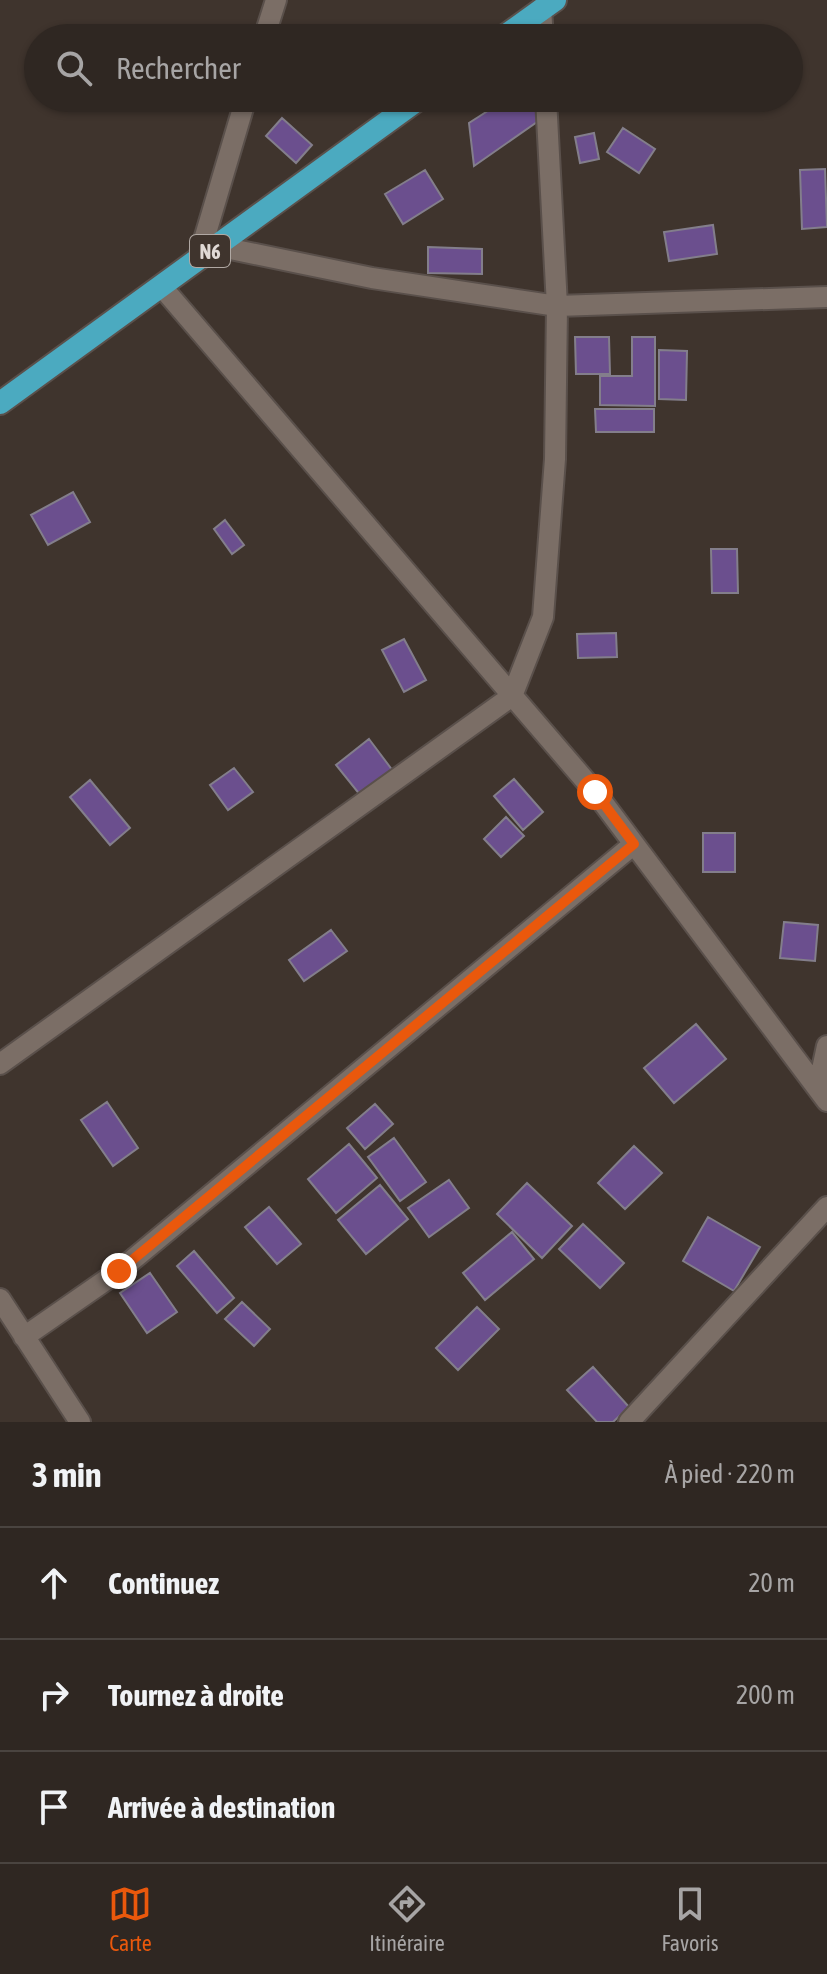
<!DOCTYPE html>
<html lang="fr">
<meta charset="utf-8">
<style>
:root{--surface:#2f2722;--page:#372f2a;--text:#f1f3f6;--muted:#a7a5a5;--line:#4a4440;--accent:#ea580c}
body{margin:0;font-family:"Asap Condensed",sans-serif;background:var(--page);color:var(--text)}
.stop{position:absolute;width:24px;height:24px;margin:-18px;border:6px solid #ea580c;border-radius:50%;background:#fff}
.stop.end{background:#ea580c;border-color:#fff;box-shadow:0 2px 8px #0008}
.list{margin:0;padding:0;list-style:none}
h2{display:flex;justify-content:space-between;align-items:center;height:104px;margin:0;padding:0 32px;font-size:34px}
h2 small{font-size:26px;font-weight:400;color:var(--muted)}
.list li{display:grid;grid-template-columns:52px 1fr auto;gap:24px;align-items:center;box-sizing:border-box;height:112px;padding:0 32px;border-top:2px solid var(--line)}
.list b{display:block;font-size:30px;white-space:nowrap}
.list em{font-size:26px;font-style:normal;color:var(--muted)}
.icon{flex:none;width:44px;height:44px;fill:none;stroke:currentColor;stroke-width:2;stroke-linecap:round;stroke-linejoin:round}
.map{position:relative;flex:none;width:827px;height:1422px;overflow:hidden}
.search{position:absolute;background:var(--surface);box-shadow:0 2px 6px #0004;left:24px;right:24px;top:24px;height:88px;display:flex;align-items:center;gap:20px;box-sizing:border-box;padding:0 28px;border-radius:44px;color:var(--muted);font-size:30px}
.sheet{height:440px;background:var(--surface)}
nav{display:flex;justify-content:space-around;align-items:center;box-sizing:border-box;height:112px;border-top:2px solid var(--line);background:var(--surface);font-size:22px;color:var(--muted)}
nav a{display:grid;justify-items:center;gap:4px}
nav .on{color:var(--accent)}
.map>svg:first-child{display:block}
.building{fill:#6b4f8e;stroke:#837e8b;stroke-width:2}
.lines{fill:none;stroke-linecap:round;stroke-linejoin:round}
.minor-casing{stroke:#5a504b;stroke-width:24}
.trunk-casing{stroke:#5a504b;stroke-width:26}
.minor{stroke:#7b6e66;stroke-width:20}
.trunk{stroke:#4baac0;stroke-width:22}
.route{stroke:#ea580c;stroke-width:10}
.labels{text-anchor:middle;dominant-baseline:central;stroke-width:8;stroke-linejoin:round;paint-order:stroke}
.shield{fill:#3f342d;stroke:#b0a8a3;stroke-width:2}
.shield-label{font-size:20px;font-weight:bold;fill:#e0d9d5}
</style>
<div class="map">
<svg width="827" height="1422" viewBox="0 0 827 1422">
<rect width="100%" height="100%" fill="#3f342d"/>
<path class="building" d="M508,98H536L537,122L474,166L469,123Z
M282,118L312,145L296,163L266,136Z
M623,128L655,149L639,173L607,152Z
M594,133L599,159L580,163L575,137Z
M825,169L827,227L802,229L800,170Z
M425,170L443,199L403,224L385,194Z
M713,225L717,254L669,261L664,232Z
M428,247L482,249V274L428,273Z
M575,337H609L610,374H576Z
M632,337H655V406L600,405V376H632Z
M659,350L687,351L686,400L659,399Z
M595,409H654V432H596Z
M73,492L90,522L48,545L31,515Z
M225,520L244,545L232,554L214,529Z
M711,549H737L738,593H712Z
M616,633L617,657L578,658L577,634Z
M404,639L426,680L404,692L382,650Z
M369,739L393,771L361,796L336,765Z
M234,768L253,792L228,810L210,785Z
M514,779L543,812L523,830L494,796Z
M90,780L130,828L110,845L70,797Z
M506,817L524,836L501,857L484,839Z
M703,833H735V872H703Z
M784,922L818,925L815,961L780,958Z
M331,930L347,951L304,981L289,960Z
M696,1024L726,1059L674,1103L644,1068Z
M107,1102L138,1148L113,1166L81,1120Z
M375,1104L393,1124L365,1149L347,1128Z
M394,1138L426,1182L400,1201L368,1157Z
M349,1144L377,1178L336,1213L308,1179Z
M634,1146L662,1173L625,1209L598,1183Z
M449,1180L469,1208L429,1237L408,1208Z
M527,1183L572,1226L542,1258L497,1214Z
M380,1185L408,1219L366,1254L338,1220Z
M269,1207L301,1244L277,1264L245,1227Z
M708,1217L760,1247L734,1291L683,1261Z
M583,1224L624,1263L600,1288L559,1249Z
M512,1232L534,1259L485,1300L463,1273Z
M194,1251L234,1298L217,1313L177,1266Z
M150,1273L177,1312L147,1333L120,1293Z
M242,1302L270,1329L254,1346L225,1319Z
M477,1307L499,1329L458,1370L436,1348Z
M593,1367L629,1407L613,1422H597L567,1390Z"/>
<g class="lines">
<g class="minor-casing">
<path id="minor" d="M541,9L543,38
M264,38L276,0
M216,246L372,278L557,306L827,297
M198,260L246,98
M162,287L595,792L827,1101
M0,1064L512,696L543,617L555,459L557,306L546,98
M818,1088L827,1046
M0,1299L80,1422
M24,1337L119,1271L634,844
M629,1422L827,1207"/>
</g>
<g class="trunk-casing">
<path id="trunk" d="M502,38L555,0
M0,403L420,98"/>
</g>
<use href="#minor" class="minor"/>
<use href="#trunk" class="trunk"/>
</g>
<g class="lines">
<path class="route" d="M119,1271L634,844L595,792"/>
</g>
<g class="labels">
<rect class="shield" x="190" y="235" width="40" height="32" rx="6"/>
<g class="shield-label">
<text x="210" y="251">N6</text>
</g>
</g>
</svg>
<div class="stop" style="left:595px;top:792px"></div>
<div class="stop end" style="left:119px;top:1271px"></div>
<div class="search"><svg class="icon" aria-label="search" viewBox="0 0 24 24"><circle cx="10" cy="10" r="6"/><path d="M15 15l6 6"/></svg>Rechercher</div>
</div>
<section class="sheet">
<h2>3 min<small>À pied · 220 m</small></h2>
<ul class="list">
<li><svg class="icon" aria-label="ahead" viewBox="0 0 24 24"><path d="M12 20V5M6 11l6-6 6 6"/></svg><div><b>Continuez</b></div><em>20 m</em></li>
<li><svg class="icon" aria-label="right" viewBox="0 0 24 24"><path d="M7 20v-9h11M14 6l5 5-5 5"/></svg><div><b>Tournez à droite</b></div><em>200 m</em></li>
<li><svg class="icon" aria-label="arrive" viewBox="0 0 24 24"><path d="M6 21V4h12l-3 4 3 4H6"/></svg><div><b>Arrivée à destination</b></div></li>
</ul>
</section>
<nav>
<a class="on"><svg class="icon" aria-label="map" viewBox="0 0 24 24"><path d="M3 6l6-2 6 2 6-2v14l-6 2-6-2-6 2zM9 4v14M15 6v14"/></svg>Carte</a>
<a><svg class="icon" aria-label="directions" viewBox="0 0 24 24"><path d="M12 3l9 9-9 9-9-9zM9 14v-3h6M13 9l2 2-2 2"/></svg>Itinéraire</a>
<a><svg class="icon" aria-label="saved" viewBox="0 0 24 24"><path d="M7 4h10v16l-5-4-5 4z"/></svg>Favoris</a>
</nav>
